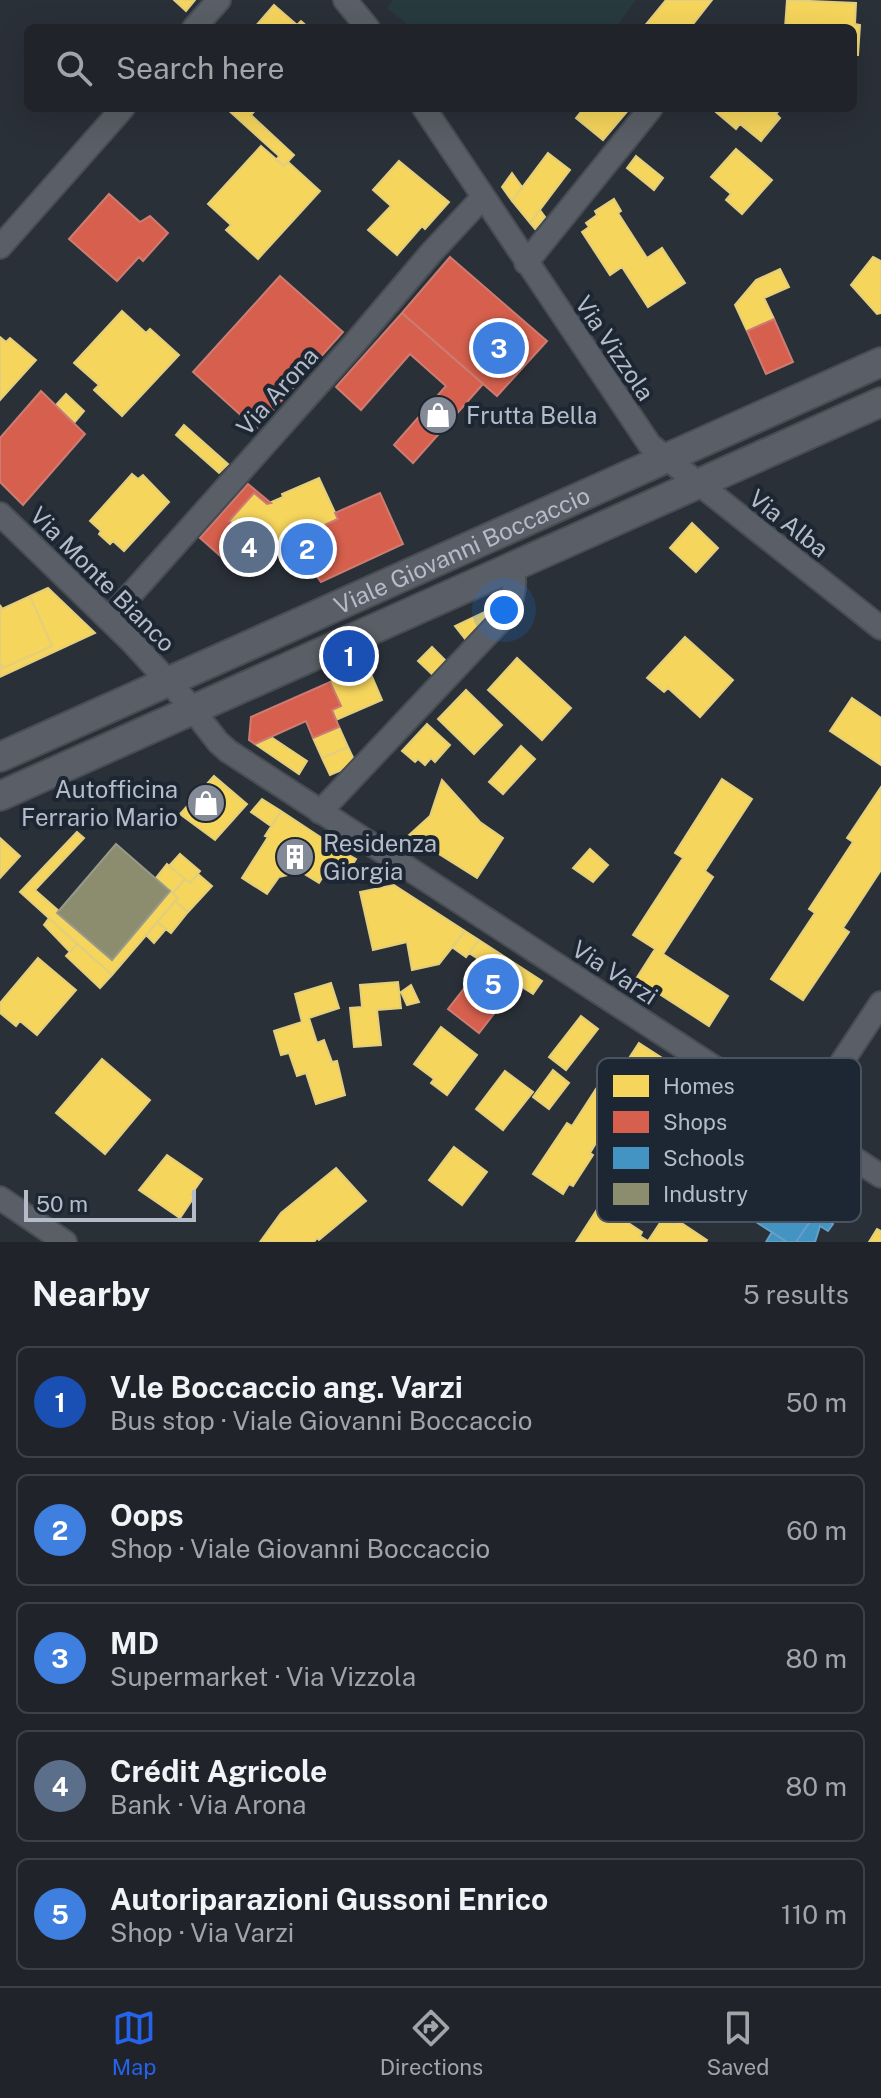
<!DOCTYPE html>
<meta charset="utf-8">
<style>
:root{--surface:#20242a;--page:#2d3036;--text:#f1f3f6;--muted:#a2a4a8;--line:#3d4147;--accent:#2563eb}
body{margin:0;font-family:"Public Sans",sans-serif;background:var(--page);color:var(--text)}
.scale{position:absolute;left:24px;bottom:20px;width:172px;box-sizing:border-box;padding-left:8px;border:4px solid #b4bcc9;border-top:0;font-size:22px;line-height:28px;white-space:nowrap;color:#b4bcc9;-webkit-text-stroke:6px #1d2633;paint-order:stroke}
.you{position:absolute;left:504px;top:610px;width:28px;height:28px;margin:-20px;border:6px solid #fff;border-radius:50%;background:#1a73e8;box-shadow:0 0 0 12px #1a73e833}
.badge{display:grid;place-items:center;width:52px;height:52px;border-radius:50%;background:var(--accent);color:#fff;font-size:26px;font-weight:700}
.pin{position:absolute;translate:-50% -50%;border:4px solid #fff;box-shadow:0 2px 8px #0006}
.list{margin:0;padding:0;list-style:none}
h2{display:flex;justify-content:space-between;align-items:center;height:104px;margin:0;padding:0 32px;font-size:34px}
h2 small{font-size:26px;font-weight:400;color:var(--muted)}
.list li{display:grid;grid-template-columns:52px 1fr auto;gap:24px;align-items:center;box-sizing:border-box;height:112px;margin:0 16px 16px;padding:0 16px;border:2px solid var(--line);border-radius:12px}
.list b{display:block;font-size:30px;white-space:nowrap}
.list p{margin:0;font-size:26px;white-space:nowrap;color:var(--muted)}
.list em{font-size:26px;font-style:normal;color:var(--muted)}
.icon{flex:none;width:44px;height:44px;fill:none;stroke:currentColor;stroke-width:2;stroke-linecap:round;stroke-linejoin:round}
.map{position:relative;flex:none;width:881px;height:1242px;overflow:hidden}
.search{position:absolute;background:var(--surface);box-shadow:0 8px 32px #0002;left:24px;right:24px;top:24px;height:88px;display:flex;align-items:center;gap:20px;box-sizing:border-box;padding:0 28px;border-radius:12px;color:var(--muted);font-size:30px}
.sheet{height:744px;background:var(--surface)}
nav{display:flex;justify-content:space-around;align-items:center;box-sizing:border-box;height:112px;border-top:2px solid var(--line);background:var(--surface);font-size:22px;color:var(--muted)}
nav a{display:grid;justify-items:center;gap:4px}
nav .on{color:var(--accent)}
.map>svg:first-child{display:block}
.green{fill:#273a3e}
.homes{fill:#f6d55c;stroke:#e2ce7d;stroke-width:2}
.shops{fill:#d6604d;stroke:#cc7c72;stroke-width:2}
.schools{fill:#4393c3;stroke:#659fc5;stroke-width:2}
.industry{fill:#8c8c6e;stroke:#989a89;stroke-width:2}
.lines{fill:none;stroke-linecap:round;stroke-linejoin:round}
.minor-casing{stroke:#484c53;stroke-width:26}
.tertiary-casing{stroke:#484c53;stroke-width:32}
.minor{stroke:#5a5e66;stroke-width:22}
.tertiary{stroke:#5a5e66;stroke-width:28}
.labels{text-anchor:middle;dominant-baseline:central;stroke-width:8;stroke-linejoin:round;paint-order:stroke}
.street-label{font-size:24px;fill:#b4bcc9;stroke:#1d2633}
.poi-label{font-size:24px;fill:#b4bcc9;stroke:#1d2633;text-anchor:start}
.key{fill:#1d2633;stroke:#4a5360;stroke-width:2}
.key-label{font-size:22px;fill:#b4bcc9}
</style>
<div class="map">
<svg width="881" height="1242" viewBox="0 0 881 1242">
<rect width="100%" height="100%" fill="#2a3038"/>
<path class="green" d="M393,0H636L615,28H412L387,8Z"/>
<path class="homes" d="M174,0H195L186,11Z
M666,0H712L690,28H643Z
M787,0L856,3L855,24L860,25L858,55H853V28H785Z
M274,5L297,25L301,21L309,28H254Z
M226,108H257L251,115L294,155L284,166L276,160L279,156Z
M584,108H630L603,140L576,118Z
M719,108H781L776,114L780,118L761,141L740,124L736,129L716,112Z
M261,146L284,166L288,162L320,191L258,259L226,230L231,225L208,204Z
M736,149L772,180L742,214L726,200L731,194L711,177Z
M548,153L570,170L530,223L512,201Z
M636,156L663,178L654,190L627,168Z
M399,161L449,202L425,229L422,226L397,255L368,230L391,206L373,190Z
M512,173L522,187L512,201L502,187Z
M614,199L621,211L618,213L647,258L662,248L685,283L648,307L622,267L610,275L582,232L589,227L586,223L597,215L595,211Z
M540,210L545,217L535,229L530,223Z
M873,257L881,261V313L877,314L851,285Z
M780,269L789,287L764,298L774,319L747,331L735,305L756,280Z
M122,311L146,333L150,329L179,355L122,416L94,390L99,385L74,363Z
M0,337L6,342L10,338L36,360L0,400Z
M66,394L84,411L74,423L56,405Z
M184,425L228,464L219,473L176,435Z
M132,474L138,479L143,475L169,502L124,551L113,541L110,544L99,534L101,531L90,521Z
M319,478L338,519L264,552L229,521L254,493L267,504L283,497L282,494Z
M692,523L718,548L696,572L670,548Z
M48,588L95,633L0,677V662L3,668L52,646L30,596Z
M30,596L52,646L3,668L0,662V605L2,609Z
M491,609L497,615L469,644L455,626Z
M685,637L733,680L700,717L668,688L664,692L647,678Z
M432,647L447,662L434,676L418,661Z
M517,658L571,708L542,740L488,690Z
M367,665L382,700L336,720L332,710L341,706L330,682Z
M466,690L502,725L474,754L438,719Z
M852,698L881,718V765L830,731Z
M427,724L450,745L435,762L431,758L425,765L418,759L415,762L402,751Z
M339,727L348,747L322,758L313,738Z
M271,737L307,761L299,774L255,744Z
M521,746L535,759L503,794L489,782Z
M348,747L356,764L330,775L322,758Z
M214,776L247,804L215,840L180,814Z
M722,779L752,799L705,871L713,877L663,954L728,996L709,1026L636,979L655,949L633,935L683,858L675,853Z
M442,780L480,822L503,838L477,878L409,835L430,816Z
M881,787V870L843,928L849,932L803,1000L771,979L815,913L809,909L853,842L847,838Z
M262,799L281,811L271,826L251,812Z
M281,811L340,850L319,883L301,872L279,877L267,894L242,878L268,837L265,836Z
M77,832L84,838L35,890L59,911L57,913L112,960L170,891L178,898L112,975L20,892Z
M0,838L20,856L0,878Z
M590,849L608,865L593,882L573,868Z
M340,850L356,859L346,874L331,865Z
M180,854L200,871L190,883L169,866Z
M167,864L185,879L173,893L156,878Z
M198,874L212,886L188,912L175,901L178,898L173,893L185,879L190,883Z
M394,885L465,931L439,964L412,970L407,942L373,950L360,892Z
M175,901L188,912L171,933L157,922Z
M49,918L77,944L70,952L44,925Z
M157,922L166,929L154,943L146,935Z
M465,931L479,940L466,957L452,947Z
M479,940L542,981L533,994L469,953Z
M77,944L112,975L100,988L66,956Z
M38,958L76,990L37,1035L20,1021L16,1026L0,1013V1003Z
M398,982L401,1008L377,1010L381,1045L354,1047L350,1008L362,1007L360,985Z
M331,983L339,1008L309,1018L317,1043L324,1040L332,1062L337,1061L345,1095L316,1104L306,1073L297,1076L289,1053L281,1055L274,1031L302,1022L295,994Z
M411,985L419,1002L407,1005L401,992Z
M581,1016L598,1029L566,1070L549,1057Z
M441,1027L477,1055L447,1095L431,1083L434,1079L414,1064Z
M639,1043L670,1063L663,1073L667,1075L645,1109L642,1106L636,1116L628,1111L604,1148L596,1143L590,1153L593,1155L573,1186L569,1184L563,1194L533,1174L567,1123L572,1126L596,1089L605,1095Z
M102,1059L150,1100L105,1154L56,1113Z
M553,1070L569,1083L549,1109L533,1097Z
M505,1071L533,1092L503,1130L476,1109Z
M454,1147L487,1172L462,1205L429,1180Z
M167,1155L202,1179L191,1195L194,1197L180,1218L139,1190Z
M336,1168L366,1201L319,1240L317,1238L314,1242H260L281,1213Z
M598,1208L608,1215L610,1211L642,1232L640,1236L648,1241L664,1217L674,1224L677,1220L707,1240L706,1242H576Z
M877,1229L881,1231V1242H869Z"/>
<path class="shops" d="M109,194L140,222L150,216L168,233L143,261L139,257L117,281L69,239Z
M450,257L547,341L497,396L402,313Z
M280,276L343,332L256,429L193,372Z
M402,313L483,384L413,463L394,445L446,386L410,354L361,410L336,387Z
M774,319L793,362L766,374L747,331Z
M41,391L85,434L23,505L0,482V438Z
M248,484L271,503L267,504L254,493L229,521L264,552L338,519L335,513L380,493L403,544L321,582L306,562L283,553L266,555L235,569L200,538Z
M330,682L341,706L332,710L339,727L313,738L306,721L255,744L249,740L251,717Z
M484,963L517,984L479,1033L448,1009Z"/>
<path class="schools" d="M803,1151L841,1176L796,1242H787L756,1222Z
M841,1176L853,1184L829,1221L833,1224L828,1231L820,1226L815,1242H796Z
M772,1232L787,1242H766Z"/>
<path class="industry" d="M116,844L170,891L112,960L57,913Z"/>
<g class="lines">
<g class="minor-casing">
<path id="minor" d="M345,0L368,28
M194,28L219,0
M424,108L650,445L881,628
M0,247L123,108
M526,263L651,108
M0,514L132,642L185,700L218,742L228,751L881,1176
M109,619L354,344L431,253L483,197
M320,812L500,621C511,606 518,586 512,568
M801,1124L881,1003
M0,1198L65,1242"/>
</g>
<g class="tertiary-casing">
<g id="tertiary">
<path id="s1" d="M0,757L881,362"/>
<path d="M0,796L881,402"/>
</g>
</g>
<use href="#minor" class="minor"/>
<use href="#tertiary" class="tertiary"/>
</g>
<defs>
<g id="shop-disc" transform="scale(2)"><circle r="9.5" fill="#848b96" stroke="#1d2633"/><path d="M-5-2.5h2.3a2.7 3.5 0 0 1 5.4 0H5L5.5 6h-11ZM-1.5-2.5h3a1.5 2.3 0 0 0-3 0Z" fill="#fff"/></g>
<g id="building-disc" transform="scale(2)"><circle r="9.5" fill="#848b96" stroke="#1d2633"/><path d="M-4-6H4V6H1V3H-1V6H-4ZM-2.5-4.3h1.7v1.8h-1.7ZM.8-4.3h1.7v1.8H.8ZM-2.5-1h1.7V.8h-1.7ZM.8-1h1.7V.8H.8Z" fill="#fff"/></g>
</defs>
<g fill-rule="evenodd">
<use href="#shop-disc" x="438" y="415"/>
<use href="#shop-disc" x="206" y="803"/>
<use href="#building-disc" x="295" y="857"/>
</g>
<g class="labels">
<g class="street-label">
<text transform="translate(615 348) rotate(56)">Via Vizzola</text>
<text transform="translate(277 391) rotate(-48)">Via Arona</text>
<text transform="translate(789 523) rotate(38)">Via Alba</text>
<text stroke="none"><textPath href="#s1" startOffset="506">Viale Giovanni Boccaccio</textPath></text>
<text transform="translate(103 579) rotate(45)">Via Monte Bianco</text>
<text transform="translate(615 972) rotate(33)">Via Varzi</text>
</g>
<g class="poi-label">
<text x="466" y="415">Frutta Bella</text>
<text x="178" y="789" text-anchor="end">Autofficina<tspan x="178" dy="28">Ferrario Mario</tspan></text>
<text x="323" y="843">Residenza<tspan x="323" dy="28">Giorgia</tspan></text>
</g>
</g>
<rect x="597" y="1058" width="264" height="164" rx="12" class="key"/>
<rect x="613" y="1075" width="36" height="22" fill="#f6d55c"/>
<rect x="613" y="1111" width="36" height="22" fill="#d6604d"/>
<rect x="613" y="1147" width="36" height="22" fill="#4393c3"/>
<rect x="613" y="1183" width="36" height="22" fill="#8c8c6e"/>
<g class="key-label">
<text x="663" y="1094">Homes</text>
<text x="663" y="1130">Shops</text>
<text x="663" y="1166">Schools</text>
<text x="663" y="1202">Industry</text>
</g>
</svg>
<div class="scale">50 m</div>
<div class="you"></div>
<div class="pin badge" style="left:349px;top:656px;background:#1a4fb4">1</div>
<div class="pin badge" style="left:307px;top:549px;background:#3f7fe0">2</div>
<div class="pin badge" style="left:499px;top:348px;background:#3f7fe0">3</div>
<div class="pin badge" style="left:249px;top:547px;background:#5c6f8a">4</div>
<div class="pin badge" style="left:493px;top:984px;background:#3f7fe0">5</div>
<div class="search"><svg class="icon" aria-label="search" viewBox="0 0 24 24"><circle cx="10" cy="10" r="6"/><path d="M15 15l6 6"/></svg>Search here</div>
</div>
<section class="sheet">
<h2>Nearby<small>5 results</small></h2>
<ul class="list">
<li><span class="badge" style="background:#1a4fb4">1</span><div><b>V.le Boccaccio ang. Varzi</b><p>Bus stop · Viale Giovanni Boccaccio</p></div><em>50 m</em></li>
<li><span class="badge" style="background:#3f7fe0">2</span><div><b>Oops</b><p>Shop · Viale Giovanni Boccaccio</p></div><em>60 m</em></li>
<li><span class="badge" style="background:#3f7fe0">3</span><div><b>MD</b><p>Supermarket · Via Vizzola</p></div><em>80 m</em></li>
<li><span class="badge" style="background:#5c6f8a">4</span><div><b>Crédit Agricole</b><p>Bank · Via Arona</p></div><em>80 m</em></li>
<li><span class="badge" style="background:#3f7fe0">5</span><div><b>Autoriparazioni Gussoni Enrico</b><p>Shop · Via Varzi</p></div><em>110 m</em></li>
</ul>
</section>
<nav>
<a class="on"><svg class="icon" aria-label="map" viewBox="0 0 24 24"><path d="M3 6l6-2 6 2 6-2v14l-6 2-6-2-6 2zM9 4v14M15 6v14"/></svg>Map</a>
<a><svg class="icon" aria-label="directions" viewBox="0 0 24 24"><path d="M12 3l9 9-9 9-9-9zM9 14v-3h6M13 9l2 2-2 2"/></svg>Directions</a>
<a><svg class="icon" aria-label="saved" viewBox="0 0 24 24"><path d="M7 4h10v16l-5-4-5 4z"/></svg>Saved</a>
</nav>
